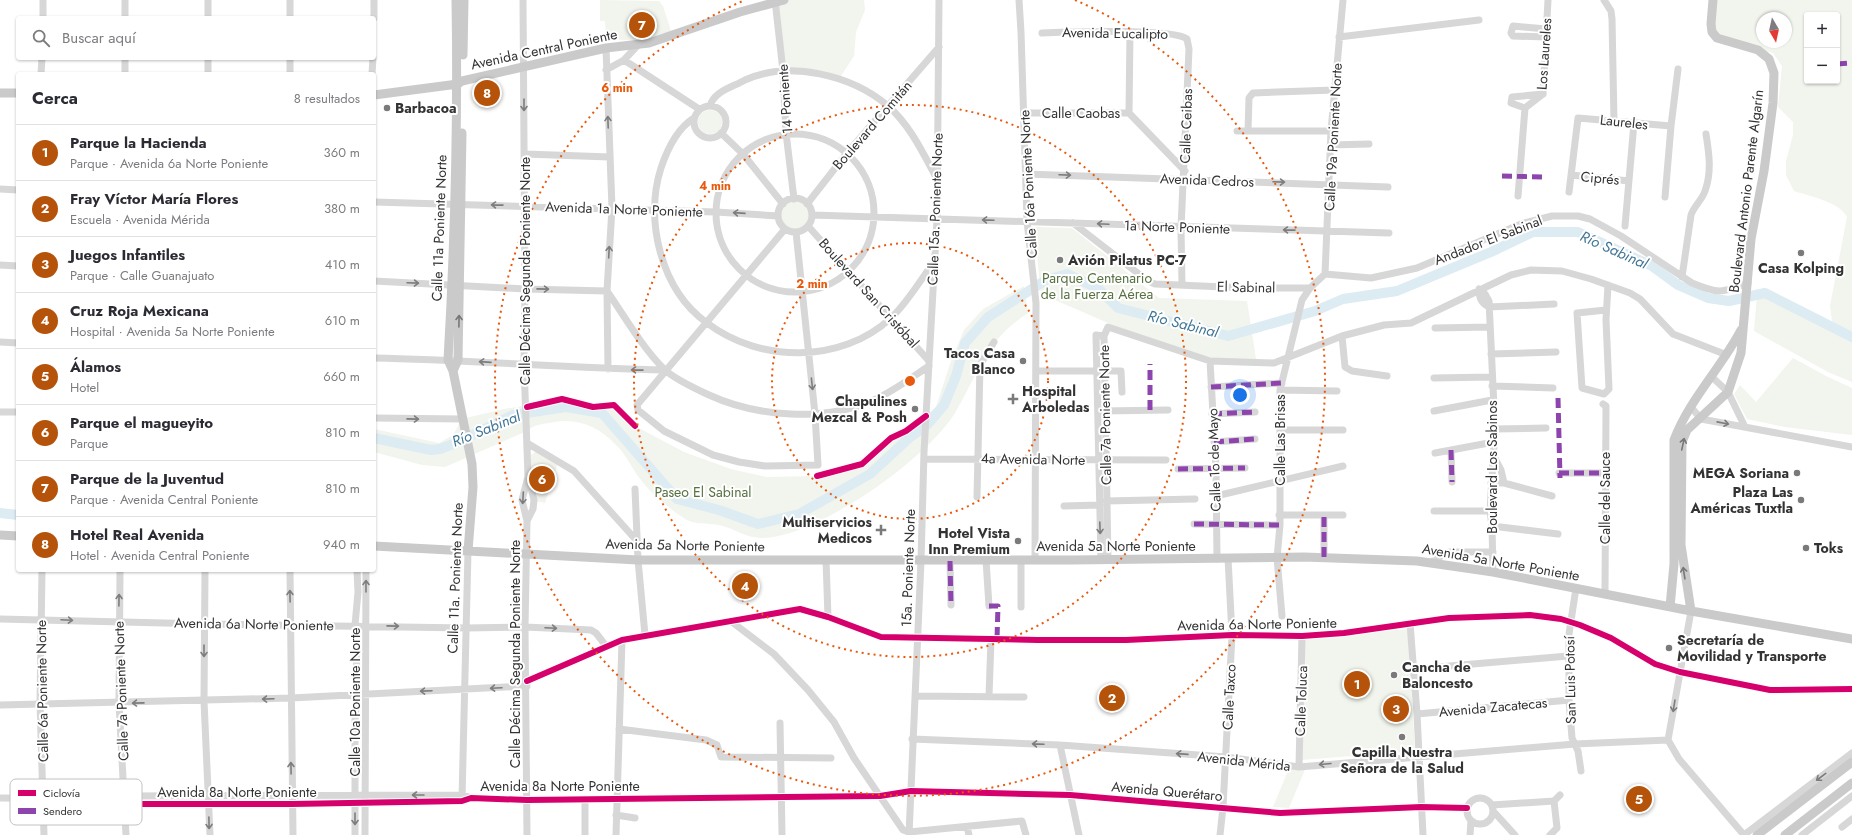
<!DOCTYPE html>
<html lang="es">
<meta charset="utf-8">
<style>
:root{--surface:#fff;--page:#f7f7f7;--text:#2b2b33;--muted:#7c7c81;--line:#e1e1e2;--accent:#b45309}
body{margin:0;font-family:Jost,sans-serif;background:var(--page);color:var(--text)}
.controls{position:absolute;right:12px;top:12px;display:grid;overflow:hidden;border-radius:4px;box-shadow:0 1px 3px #0004}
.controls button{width:36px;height:36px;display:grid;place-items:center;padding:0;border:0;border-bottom:1px solid var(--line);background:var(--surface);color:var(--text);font:20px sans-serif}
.compass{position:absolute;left:1756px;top:12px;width:36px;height:36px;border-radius:50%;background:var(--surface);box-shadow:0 1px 3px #0004;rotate:171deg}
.you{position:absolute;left:1240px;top:395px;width:14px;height:14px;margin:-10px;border:3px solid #fff;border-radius:50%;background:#1a73e8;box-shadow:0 0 0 6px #1a73e833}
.badge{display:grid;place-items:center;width:26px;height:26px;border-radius:50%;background:var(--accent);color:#fff;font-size:13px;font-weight:700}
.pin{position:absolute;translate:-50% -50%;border:2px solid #fff;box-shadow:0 1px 4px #0006}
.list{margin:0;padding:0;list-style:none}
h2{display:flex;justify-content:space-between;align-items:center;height:52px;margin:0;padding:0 16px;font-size:17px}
h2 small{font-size:13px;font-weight:400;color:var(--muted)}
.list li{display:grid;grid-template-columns:26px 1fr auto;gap:12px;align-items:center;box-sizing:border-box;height:56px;padding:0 16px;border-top:1px solid var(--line)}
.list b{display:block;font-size:15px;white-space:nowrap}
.list p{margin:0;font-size:13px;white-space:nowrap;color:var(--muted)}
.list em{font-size:13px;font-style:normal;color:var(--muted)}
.icon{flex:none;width:22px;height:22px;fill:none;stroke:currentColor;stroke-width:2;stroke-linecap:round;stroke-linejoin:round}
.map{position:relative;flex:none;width:1852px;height:835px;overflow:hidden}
.search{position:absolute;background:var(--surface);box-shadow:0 1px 3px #0004;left:16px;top:16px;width:360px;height:44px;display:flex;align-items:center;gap:10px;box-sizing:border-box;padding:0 14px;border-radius:4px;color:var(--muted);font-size:15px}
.panel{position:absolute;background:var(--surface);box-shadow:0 1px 3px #0004;left:16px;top:72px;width:360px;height:500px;border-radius:4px}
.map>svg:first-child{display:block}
.green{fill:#f1f5ed;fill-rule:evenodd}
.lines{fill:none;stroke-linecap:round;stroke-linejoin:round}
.river{stroke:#ddebf3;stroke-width:10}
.minor{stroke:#d7d7d7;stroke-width:7}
.major{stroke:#cacaca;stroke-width:9}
.quiet{stroke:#8e44ad;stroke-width:5;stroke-dasharray:10 5;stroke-linecap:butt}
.cycleway-casing{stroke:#fff;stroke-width:8}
.cycleway{stroke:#d6006c;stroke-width:6}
.oneway{stroke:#7d7d7d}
.oneway2{stroke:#777}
.ring{fill:none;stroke:#e8590c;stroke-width:2;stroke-dasharray:2 4}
.poi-dot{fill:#7a7a7a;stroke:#fff;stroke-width:1.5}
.labels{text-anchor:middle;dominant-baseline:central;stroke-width:4;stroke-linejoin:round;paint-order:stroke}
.street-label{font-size:14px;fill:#333;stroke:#fff}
.poi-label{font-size:14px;font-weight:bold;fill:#333;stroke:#fff;text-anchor:start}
.park-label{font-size:14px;fill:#56703f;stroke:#fff}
.water-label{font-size:15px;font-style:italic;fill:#3f7597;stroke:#fff}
.key{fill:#fff;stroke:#c2c2c2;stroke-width:1}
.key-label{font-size:11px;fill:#333}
.centre{fill:#e8590c;stroke:#fff;stroke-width:2}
.ring-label{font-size:12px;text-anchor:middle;font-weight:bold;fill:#e8590c;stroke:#fff;stroke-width:4;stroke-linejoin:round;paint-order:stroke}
</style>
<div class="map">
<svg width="1852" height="835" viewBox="0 0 1852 835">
<rect width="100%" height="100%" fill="#fff"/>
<path class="green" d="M600,0L659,1L663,6L671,31C656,36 640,41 624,40C617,40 615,37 606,37L605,21H600Z
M784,0H864L865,10L856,32L854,56L839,79L783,71L776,3Z
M1715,0H1852V382L1828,372L1754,331L1757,294L1765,293L1833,328L1830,306L1847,217C1840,202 1809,196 1794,191L1786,175V161L1793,135V122L1778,107L1782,66L1773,53L1719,37L1714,25ZM1807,15H1837V81H1807ZM1762,18H1786V42H1762Z
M698 122a12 12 0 1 1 24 0a12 12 0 1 1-24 0Z
M781 215a14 14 0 1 1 28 0a14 14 0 1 1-28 0Z
M1034,227L1072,228L1159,298L1247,301L1256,359H1212L1115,326L1041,294Z
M1024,286L1028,313C984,342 980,371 955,413C927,459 816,538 762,538C746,538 734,528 719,525C709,523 697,525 687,520C676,514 653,495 645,485C634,473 628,457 617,446C599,427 580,418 554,422C544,424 534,424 527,431L445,467L422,465L374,452V429L439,443L453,435L462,419L499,410L562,399L593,407L614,405L635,426L684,452L731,469L766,477L817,476L862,464L891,438L906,431L936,407L952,358L964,330L983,309Z
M1793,358L1826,376L1852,388V435L1785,427L1747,419L1734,394L1740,385L1756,402Z
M537,451L558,463L545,503L536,501L530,477L531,455Z
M1408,629L1415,751L1301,760L1303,637Z
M1290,766L1306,767L1289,808L1273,807Z"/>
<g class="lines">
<path class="river" d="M374,438L431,450L440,449L456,443L513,415L566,407L602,413L677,499L719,510L758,524L799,514L870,474L909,438L927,425L944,405L956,376L965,343L988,317L1046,280L1067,274L1099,289L1118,308L1228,336L1315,311L1343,299L1397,291L1491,252L1533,232H1578L1652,266L1678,285L1708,298L1729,301L1765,293L1852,337
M0,513L18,515"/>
<path class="minor" d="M523,0L525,289L524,365L528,476L534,500L533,509L527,521
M775,0L783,71L786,133L794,199
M1019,0L1021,32L1027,221L1036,303L1035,560
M1604,0L1611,11L1612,19L1614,121
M43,18V0
M125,18V0
M208,18V0
M290,18V0
M374,18V0
M1042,33C1066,32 1174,28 1187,39L1189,49L1181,228L1182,285
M1339,37L1479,20
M1546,37L1513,36L1511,33L1513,26L1546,29
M606,48L612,208L607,291L608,369
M624,60L699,109
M606,70L624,60L637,46
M41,74L42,58
M125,74V58
M208,74V58
M290,74V58
M372,74L373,58
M1543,94L1548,0
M710,106C714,91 733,87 745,80C789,60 852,75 888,106C910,125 923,153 937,179
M694 122a16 16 0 1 1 32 0a16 16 0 1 1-32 0Z
M1525,108L1511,103L1512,97L1543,94
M1024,113H1129L1185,171
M1129,113L1130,32
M694,118C678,128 667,150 661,168C644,220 661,290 707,323C760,363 841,364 891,318C907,303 920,281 933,263
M1237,131H1331
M1248,131L1249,98L1253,93L1334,90
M721,133L743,154L783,204
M716 213a79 79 0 1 1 158 0a79 79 0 1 1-158 0Z
M1330,145L1369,144
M525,154L610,157
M1026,174L1388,187
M1571,175L1629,181
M0,189L18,190
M1569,192L1578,118L1671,126
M1518,196L1525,108L1543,94
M1665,197L1671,126L1678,69
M778 215a17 17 0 1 1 34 0a17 17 0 1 1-34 0Z
M374,202L716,212L778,216
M807,204L847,153L939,47
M812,215L1389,233
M1073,223L1148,281L1155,284L1247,288H1310
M808,226L929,361
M1625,226L1634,123
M785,229L637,405L638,410L664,431L713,455L739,462L765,466L818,465L815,414L796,232
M0,265L18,266
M1325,274L1331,131L1343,0
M1682,277L1691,215C1694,206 1702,200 1705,191C1712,172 1709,153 1706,134
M374,281L525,289L607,291
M1479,289L1485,294L1489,301L1495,429L1490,511L1492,526L1493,572
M1479,289C1479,298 1481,303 1489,307
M607,291C625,317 642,347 664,369C674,379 696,389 709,395C757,417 825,422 874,400C894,391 911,378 929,366
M1489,307L1554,304
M1606,310L1577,313L1582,388L1604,394L1609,389L1606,320L1608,285
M1435,328L1489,327
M1342,336L1345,367L1352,371L1387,376
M0,342L18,343
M1491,354L1556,352
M374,358C471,360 568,368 665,370
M1210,361L1216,468L1217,559
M1037,371H1121L1122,392
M1712,377L1728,392L1745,427
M1434,378L1491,377
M1492,386L1553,388
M1211,387L1282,383
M1280,390L1337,391
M1603,404L1606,406L1605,594
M1691,407L1701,419L1852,447
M1102,411L1168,410
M1434,411L1492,400
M0,412H18
M1212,414L1255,412
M374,418L462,419
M1495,429L1546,428
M1280,430H1343
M1214,442L1255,439
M527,443L574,471L637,541
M1451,450L1452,482
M1435,453L1494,442
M1493,455L1501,470L1504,483
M924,459L1166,460
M1178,469L1245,468
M1559,473H1605
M1491,483H1504L1552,496
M635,489L638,560L645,635
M1216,496L1343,466
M977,497L980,365L994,342
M1106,501L1195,499
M1064,506L1100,505
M1434,511H1490
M1279,515H1343
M1194,524L1280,525
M1492,526L1558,534
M1324,557V515
M1101,559L1096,335L1104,336
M1108,559L1104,336L1108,327L1210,361L1274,363L1342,336L1384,325L1411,323L1511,275L1531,270L1562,271L1591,279L1630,293L1640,299L1673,334L1727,355
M826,560L828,617
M986,560L989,606
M1021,560V607
M950,561L951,605
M1429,563L1449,552H1493
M42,570L40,703L44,835
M120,570L119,703L126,835
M205,570L204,701L210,835
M290,570L293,835
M1576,588L1569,634V700L1572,738L1578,751L1581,771
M1691,611L1668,740L1679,759L1744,835
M1282,616L1277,558L1280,525V390L1302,300L1310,288L1325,274L1371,278L1417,268L1521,224L1552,216H1578L1590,219L1621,236L1692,283C1718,294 1722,293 1748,283
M0,619L205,624L466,628L525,627L591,630L596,633L606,646
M732,622L774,654L808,690L834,722L854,758L903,830L909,832L1022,821L1026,835
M1410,623L1417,714L1423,835
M1414,669L1568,656
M527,681L622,640L800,609L828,617L881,637L1038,640H1126L1232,635L1302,636L1344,633L1449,618L1530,615L1561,619L1580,625L1611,638L1655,664L1680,672L1770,690L1852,689
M915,696L1024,697
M989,696L991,640
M0,705L291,698L527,686
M1417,714L1569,700
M780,723L782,835
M619,729L706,740L717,745L721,757L831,758
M912,739L1060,745L1226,757L1299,767L1575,744L1668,740
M1060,745L1079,835
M1299,767L1302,636
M0,798L114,799L124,796L463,795L471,798
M1467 811a13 13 0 1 1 26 0a13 13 0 1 1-26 0Z
M114,799L125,804H292L462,801L471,798L527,800L880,796L911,791L1070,795L1280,813L1421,807L1467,808
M462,799L468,551
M585,799V835
M1554,801L1560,795
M1492,805L1554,801L1557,828L1550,835
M1494,812L1515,835
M616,815L635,818
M967,827L969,835
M1842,827L1852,819
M355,835V720L357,694L356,640L355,625L358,592L357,570
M365,835L366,570
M527,835L525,627L527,521L522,500L528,477
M616,835L622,640
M909,835L921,561L924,452L937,219L939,0
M1220,835L1223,807L1232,635L1228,558
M1470,835L1471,821
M1744,835L1852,753
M1802,835L1852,796"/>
<path class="major" d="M456,0C458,120 455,240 448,360L453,371L472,464L473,487L468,551
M463,55L464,0
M0,93H18
M374,95L458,84L462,81L606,48L649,43L740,12L784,0
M453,371L458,360L462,133
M0,535L18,536
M374,546L638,560H1073L1304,557L1417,561L1493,572L1691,611L1852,639
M1670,607L1674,564V440C1689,400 1721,368 1741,330
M1691,611L1681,545L1682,442L1687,430L1728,392L1741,353L1751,239L1764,171L1773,103L1774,73L1769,59L1758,50L1717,38L1712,32L1711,24L1713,0
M1757,835L1852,762
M1785,835L1852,783"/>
<path class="quiet" d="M1837,64L1852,63
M1502,176L1542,177
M1211,387L1282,383
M1558,398L1560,478
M1150,410V364
M1212,414L1255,412
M1214,442L1255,439
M1451,450L1452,482
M1178,469L1245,468
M1559,473H1605
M1194,524L1280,525
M1324,557V515
M950,561L951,605
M989,606H998L997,639"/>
<g class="cycleway-casing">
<path id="cycleway" d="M527,407L562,399L593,407L614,405L635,426
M817,476L862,464L891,438L906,431L926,416
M527,681L622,640L800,609L828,617L881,637L1038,640H1126L1232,635L1302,636L1344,633L1449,618L1530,615L1561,619L1580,625L1611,638L1655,664L1680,672L1770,690L1852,689
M114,799L125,804H292L462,801L471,798L527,800L880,796L911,791L1070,795L1280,813L1421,807L1467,808"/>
</g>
<use href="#cycleway" class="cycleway"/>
</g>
<defs><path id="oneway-shaft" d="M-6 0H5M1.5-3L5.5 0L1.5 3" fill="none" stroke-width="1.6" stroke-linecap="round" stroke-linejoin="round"/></defs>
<g class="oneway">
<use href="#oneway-shaft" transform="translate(524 105) rotate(90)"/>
<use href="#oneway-shaft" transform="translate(608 122) rotate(-92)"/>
<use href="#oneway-shaft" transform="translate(1065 175) rotate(2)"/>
<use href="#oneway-shaft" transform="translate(1279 182) rotate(2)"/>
<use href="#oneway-shaft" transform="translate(497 205) rotate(-179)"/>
<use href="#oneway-shaft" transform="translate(739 213) rotate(-176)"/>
<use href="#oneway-shaft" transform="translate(988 220) rotate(-178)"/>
<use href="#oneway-shaft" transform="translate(1103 224) rotate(-177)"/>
<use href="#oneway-shaft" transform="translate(1289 230) rotate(-179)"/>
<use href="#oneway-shaft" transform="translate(609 252) rotate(-87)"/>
<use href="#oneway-shaft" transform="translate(413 283) rotate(2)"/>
<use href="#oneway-shaft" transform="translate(543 289) rotate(1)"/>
<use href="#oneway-shaft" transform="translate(485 362) rotate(-176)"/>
<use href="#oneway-shaft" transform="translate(637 370) rotate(-179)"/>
<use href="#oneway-shaft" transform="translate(812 384) rotate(84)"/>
<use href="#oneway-shaft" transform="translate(413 419) rotate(1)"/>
<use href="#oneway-shaft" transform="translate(1723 423) rotate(11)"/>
<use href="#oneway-shaft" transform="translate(523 498) rotate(93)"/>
<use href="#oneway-shaft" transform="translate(1100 528) rotate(88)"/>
<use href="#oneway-shaft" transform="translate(366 586) rotate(-90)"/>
<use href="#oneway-shaft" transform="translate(290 596) rotate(-91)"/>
<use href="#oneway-shaft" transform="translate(119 600) rotate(-89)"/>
<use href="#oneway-shaft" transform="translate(67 620) rotate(3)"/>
<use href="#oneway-shaft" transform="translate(393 626) rotate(1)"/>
<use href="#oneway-shaft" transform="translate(551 628) rotate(3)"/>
<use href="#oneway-shaft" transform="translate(204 651) rotate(90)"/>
<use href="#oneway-shaft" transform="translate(496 688) rotate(177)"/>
<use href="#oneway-shaft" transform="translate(426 691) rotate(178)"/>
<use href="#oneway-shaft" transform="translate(268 699) rotate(178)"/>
<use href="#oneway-shaft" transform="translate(138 703) rotate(179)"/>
<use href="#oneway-shaft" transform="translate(1674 706) rotate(99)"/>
<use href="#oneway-shaft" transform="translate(1038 744) rotate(-178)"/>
<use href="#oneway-shaft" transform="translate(1182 754) rotate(-176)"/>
<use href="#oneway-shaft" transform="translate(1325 764) rotate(175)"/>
<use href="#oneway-shaft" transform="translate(291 768) rotate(-91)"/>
<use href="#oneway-shaft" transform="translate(1821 777) rotate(143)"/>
<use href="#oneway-shaft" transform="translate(418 795) rotate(-180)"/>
<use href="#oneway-shaft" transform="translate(355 819) rotate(90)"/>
<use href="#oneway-shaft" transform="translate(209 823) rotate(89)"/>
</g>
<g class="oneway2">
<use href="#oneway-shaft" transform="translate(459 321) rotate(-89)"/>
<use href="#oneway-shaft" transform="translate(1683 444) rotate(-78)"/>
<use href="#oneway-shaft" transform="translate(1684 573) rotate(-99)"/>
</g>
<g class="ring">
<circle cx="910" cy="381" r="138"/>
<circle cx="910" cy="381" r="276"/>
<path d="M1075 0A415 415 0 1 1 745 0"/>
</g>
<g class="poi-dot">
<circle cx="387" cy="108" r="4"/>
<circle cx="1801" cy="253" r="4"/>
<circle cx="1060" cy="260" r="4"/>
<circle cx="1023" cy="361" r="4"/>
<path d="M1011 393h4v4h4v4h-4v4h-4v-4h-4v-4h4z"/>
<circle cx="915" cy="409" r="4"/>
<circle cx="1797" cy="473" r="4"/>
<circle cx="1801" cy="500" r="4"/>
<path d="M879 524h4v4h4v4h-4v4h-4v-4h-4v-4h4z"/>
<circle cx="1018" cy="541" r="4"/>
<circle cx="1806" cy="548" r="4"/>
<circle cx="1669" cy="648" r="4"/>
<circle cx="1394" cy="675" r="4"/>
<circle cx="1402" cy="737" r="4"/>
</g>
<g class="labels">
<g class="street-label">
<text transform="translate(1115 33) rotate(1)">Avenida Eucalipto</text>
<text transform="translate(544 49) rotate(-12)">Avenida Central Poniente</text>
<text transform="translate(1544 54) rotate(-86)">Los Laureles</text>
<text transform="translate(785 99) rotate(-94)">14 Poniente</text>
<text x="1081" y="113">Calle Caobas</text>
<text transform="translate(1624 122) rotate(6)">Laureles</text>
<text transform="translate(872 125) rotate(-49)">Boulevard Comitán</text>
<text transform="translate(1186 126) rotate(-88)">Calle Ceibas</text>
<text transform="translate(1333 137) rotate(-87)">Calle 19a Poniente Norte</text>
<text transform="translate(1600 178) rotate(5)">Ciprés</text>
<text transform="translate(1207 180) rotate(2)">Avenida Cedros</text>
<text transform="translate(1028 184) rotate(-93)">Calle 16a Poniente Norte</text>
<text transform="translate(1746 191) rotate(-83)">Boulevard Antonio Parente Algarín</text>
<text transform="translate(624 209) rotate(2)">Avenida 1a Norte Poniente</text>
<text transform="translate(935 209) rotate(-88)">Calle 15a. Poniente Norte</text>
<text transform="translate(1177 227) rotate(2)">1a Norte Poniente</text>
<text transform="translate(439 228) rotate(-88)">Calle 11a Poniente Norte</text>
<text transform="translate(1488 240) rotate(-21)">Andador El Sabinal</text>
<text transform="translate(525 271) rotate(-90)">Calle Décima Segunda Poniente Norte</text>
<text transform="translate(1246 287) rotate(1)">El Sabinal</text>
<text transform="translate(869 293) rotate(48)">Boulevard San Cristóbal</text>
<text transform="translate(1105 415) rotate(-91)">Calle 7a Poniente Norte</text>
<text transform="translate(1280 440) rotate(-90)">Calle Las Brisas</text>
<text transform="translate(1033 459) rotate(1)">4a Avenida Norte</text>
<text transform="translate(1214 460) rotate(-92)">Calle 1o de Mayo</text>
<text transform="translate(1492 467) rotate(-90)">Boulevard Los Sabinos</text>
<text transform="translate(1605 498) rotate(-90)">Calle del Sauce</text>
<text transform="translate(685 545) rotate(1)">Avenida 5a Norte Poniente</text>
<text x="1116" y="546">Avenida 5a Norte Poniente</text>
<text transform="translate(1501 562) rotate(10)">Avenida 5a Norte Poniente</text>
<text transform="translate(908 568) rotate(-88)">15a. Poniente Norte</text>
<text transform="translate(455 578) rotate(-88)">Calle 11a. Poniente Norte</text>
<text transform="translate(254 624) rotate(1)">Avenida 6a Norte Poniente</text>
<text transform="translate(1257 624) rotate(-1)">Avenida 6a Norte Poniente</text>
<text transform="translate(515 654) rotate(-90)">Calle Décima Segunda Poniente Norte</text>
<text transform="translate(1570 680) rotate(-91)">San Luis Potosí</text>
<text transform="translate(42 691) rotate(-91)">Calle 6a Poniente Norte</text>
<text transform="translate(121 691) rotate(-92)">Calle 7a Poniente Norte</text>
<text transform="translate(1229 697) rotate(-87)">Calle Taxco</text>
<text transform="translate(1301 701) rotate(-88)">Calle Toluca</text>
<text transform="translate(355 702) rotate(-90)">Calle 10a Poniente Norte</text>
<text transform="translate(1493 707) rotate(-5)">Avenida Zacatecas</text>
<text transform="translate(1244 761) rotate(6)">Avenida Mérida</text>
<text x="560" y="786">Avenida 8a Norte Poniente</text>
<text transform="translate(1167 791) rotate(5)">Avenida Querétaro</text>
<text x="237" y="792">Avenida 8a Norte Poniente</text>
</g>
<g class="poi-label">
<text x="395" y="108">Barbacoa</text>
<text x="1068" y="260">Avión Pilatus PC-7</text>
<text x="1801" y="268" text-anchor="middle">Casa Kolping</text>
<text x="1015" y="353" text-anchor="end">Tacos Casa<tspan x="1015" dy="16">Blanco</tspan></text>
<text x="1022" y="391">Hospital<tspan x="1022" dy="16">Arboledas</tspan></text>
<text x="907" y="401" text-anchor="end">Chapulines<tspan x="907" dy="16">Mezcal &amp; Posh</tspan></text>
<text x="1789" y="473" text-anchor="end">MEGA Soriana</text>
<text x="1793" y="492" text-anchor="end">Plaza Las<tspan x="1793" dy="16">Américas Tuxtla</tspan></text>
<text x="872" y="522" text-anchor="end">Multiservicios<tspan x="872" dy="16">Medicos</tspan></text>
<text x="1010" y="533" text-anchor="end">Hotel Vista<tspan x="1010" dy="16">Inn Premium</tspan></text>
<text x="1814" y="548">Toks</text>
<text x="1677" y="640">Secretaría de<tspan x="1677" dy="16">Movilidad y Transporte</tspan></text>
<text x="1402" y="667">Cancha de<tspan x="1402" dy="16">Baloncesto</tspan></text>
<text x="1402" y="752" text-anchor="middle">Capilla Nuestra<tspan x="1402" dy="16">Señora de la Salud</tspan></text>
</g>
<g class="park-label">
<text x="1097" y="278">Parque Centenario<tspan x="1097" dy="16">de la Fuerza Aérea</tspan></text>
<text x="703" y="492">Paseo El Sabinal</text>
</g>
<g class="water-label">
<text transform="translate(1614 250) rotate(24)">Río Sabinal</text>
<text transform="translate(1183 324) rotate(14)">Río Sabinal</text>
<text transform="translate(486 429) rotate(-22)">Río Sabinal</text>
</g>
</g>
<rect x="10" y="779" width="132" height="46" rx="6" class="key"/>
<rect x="18" y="790" width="18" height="6" fill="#d6006c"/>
<rect x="18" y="808" width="18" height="6" fill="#8e44ad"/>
<g class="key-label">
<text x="43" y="797">Ciclovía</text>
<text x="43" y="815">Sendero</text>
</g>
<circle cx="910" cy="381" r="6" class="centre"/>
<g class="ring-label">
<text x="617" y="92">6 min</text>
<text x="715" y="190">4 min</text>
<text x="812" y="288">2 min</text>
</g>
</svg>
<div class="controls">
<button>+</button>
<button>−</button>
</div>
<svg class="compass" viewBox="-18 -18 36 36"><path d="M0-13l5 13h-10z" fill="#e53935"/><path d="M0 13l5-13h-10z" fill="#7c7c81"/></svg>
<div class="you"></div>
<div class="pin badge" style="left:1357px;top:684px">1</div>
<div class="pin badge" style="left:1112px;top:698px">2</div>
<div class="pin badge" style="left:1396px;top:709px">3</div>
<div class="pin badge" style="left:745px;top:586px">4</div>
<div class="pin badge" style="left:1639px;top:799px">5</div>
<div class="pin badge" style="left:542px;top:479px">6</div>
<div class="pin badge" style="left:642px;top:25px">7</div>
<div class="pin badge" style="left:487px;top:93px">8</div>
<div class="search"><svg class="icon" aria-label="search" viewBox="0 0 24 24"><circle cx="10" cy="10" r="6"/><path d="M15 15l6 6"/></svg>Buscar aquí</div>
<section class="panel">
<h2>Cerca<small>8 resultados</small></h2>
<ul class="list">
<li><span class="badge">1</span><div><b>Parque la Hacienda</b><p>Parque · Avenida 6a Norte Poniente</p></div><em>360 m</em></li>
<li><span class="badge">2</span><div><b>Fray Víctor María Flores</b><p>Escuela · Avenida Mérida</p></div><em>380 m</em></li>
<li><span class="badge">3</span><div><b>Juegos Infantiles</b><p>Parque · Calle Guanajuato</p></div><em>410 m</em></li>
<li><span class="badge">4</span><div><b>Cruz Roja Mexicana</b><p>Hospital · Avenida 5a Norte Poniente</p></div><em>610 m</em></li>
<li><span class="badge">5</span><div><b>Álamos</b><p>Hotel</p></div><em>660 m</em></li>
<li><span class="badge">6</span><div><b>Parque el magueyito</b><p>Parque</p></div><em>810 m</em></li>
<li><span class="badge">7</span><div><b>Parque de la Juventud</b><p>Parque · Avenida Central Poniente</p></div><em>810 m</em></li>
<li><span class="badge">8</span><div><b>Hotel Real Avenida</b><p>Hotel · Avenida Central Poniente</p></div><em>940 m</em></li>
</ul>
</section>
</div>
